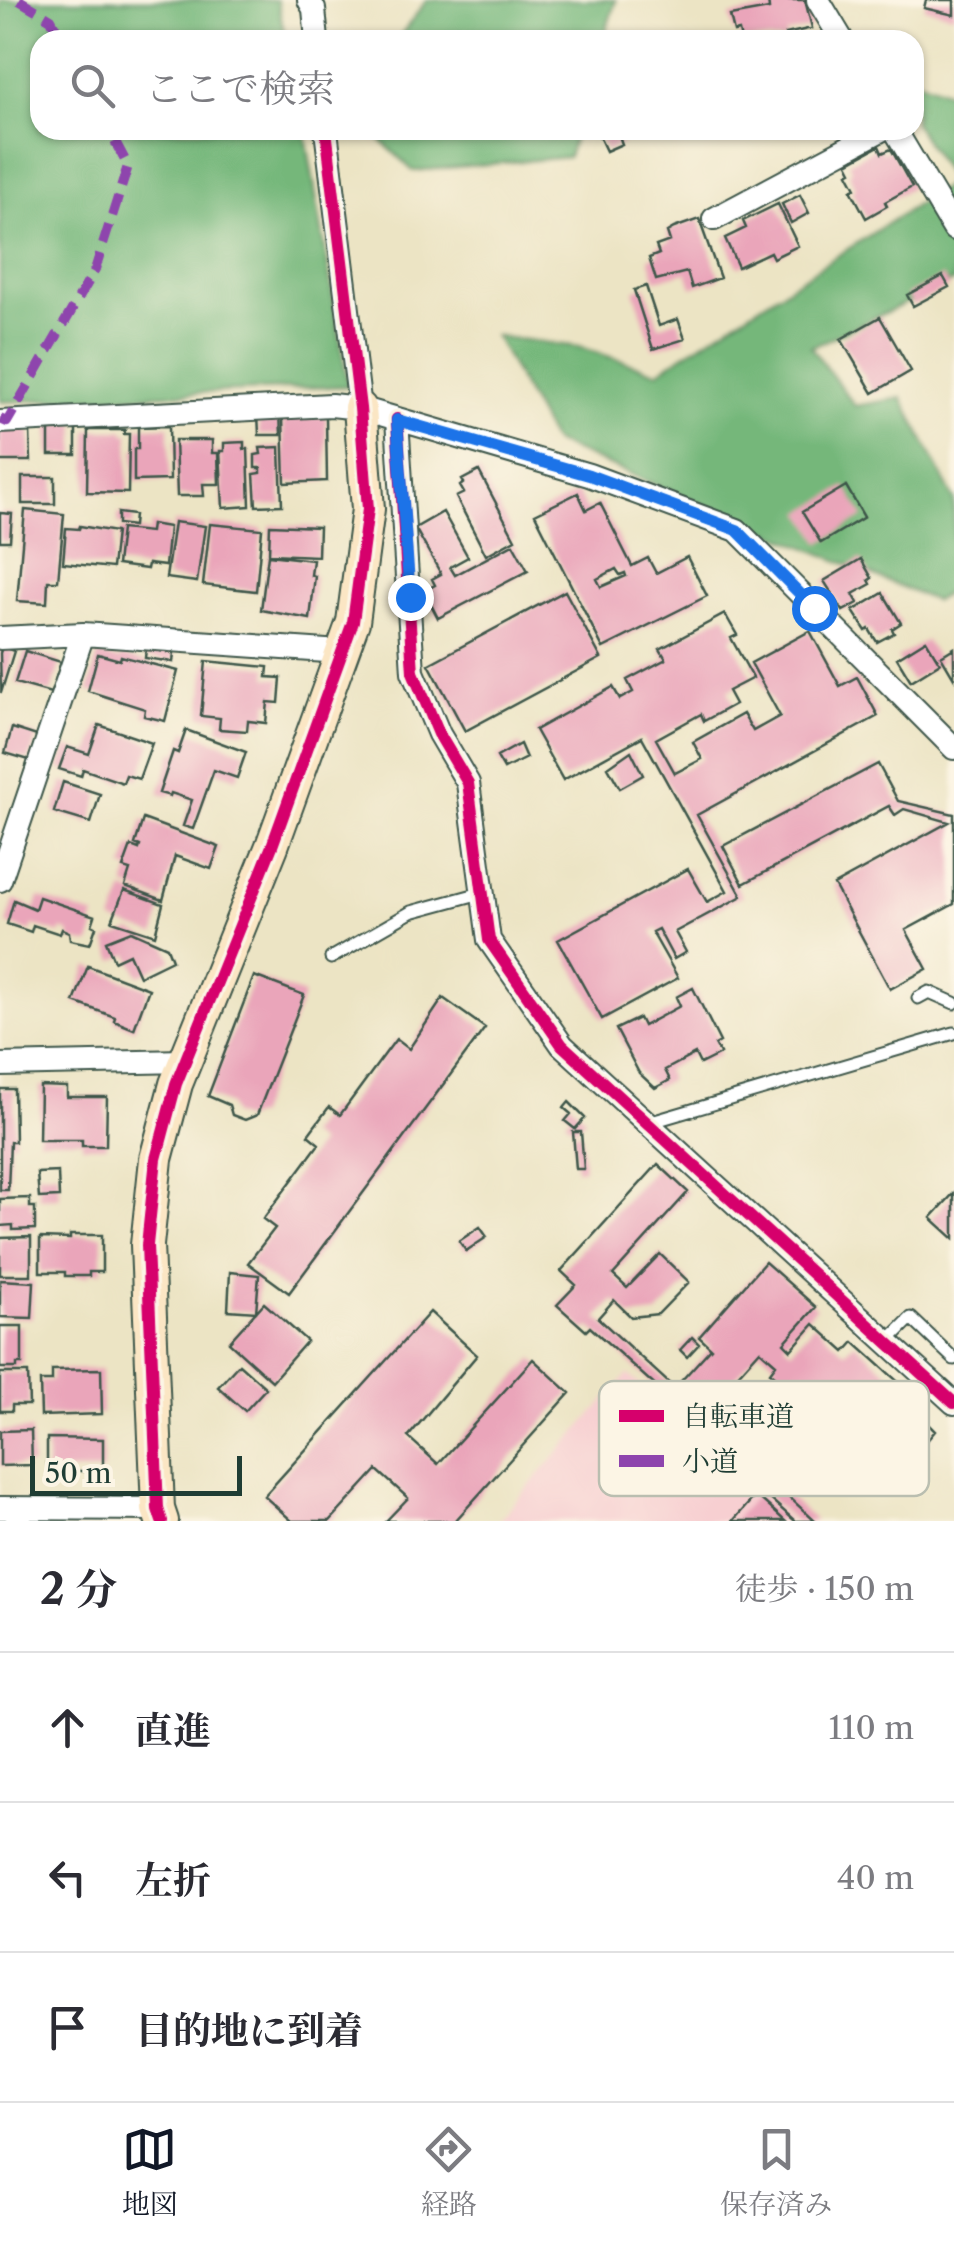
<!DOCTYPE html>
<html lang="ja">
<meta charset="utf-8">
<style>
:root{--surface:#fff;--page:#f7f7f7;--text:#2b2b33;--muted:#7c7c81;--line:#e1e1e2;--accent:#111827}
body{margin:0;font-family:"Libre Caslon Text","Noto Serif JP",serif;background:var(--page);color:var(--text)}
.scale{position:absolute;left:30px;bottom:25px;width:212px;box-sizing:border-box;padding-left:10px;border:5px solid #1f3d34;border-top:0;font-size:28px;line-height:35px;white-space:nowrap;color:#1f3d34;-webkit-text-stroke:8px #fcf5e5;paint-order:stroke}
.stop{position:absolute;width:30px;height:30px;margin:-22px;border:8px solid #1a73e8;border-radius:50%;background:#fff}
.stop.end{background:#1a73e8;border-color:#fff;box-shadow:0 2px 10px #0008}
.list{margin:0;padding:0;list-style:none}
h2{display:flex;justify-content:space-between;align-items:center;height:130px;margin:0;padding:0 40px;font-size:42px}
h2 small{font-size:32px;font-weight:400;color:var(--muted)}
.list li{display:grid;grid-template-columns:65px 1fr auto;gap:30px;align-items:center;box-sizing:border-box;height:150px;padding:0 40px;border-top:2px solid var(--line)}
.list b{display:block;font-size:38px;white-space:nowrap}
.list em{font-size:32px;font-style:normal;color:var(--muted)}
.icon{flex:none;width:55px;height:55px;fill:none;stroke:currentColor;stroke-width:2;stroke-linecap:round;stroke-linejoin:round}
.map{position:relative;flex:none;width:954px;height:1521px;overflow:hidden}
.search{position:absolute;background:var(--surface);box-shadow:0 2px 8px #0004;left:30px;right:30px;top:30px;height:110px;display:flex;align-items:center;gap:25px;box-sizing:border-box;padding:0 35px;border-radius:30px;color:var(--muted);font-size:38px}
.sheet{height:580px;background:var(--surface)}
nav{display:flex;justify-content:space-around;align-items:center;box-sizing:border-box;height:140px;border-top:2px solid var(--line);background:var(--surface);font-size:28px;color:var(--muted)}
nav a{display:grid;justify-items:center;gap:5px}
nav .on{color:var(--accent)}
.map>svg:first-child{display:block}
.built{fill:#f7cfd1}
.forest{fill:#75b77a;stroke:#4a7a57;stroke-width:2.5}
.building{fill:#eaa5ba;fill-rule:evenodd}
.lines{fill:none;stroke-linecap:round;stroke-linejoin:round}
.lane-casing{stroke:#3e564a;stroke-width:15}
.street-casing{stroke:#3e564a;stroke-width:26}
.secondary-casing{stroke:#3e564a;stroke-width:36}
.lane{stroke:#fff;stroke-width:11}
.street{stroke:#fff;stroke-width:22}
.secondary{stroke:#fbe6c4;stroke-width:32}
.quiet{stroke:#8e44ad;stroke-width:10;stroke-dasharray:20 10;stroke-linecap:butt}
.cycleway-casing{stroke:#fcf5e5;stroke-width:19}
.cycleway{stroke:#d6006c;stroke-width:12}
.route{stroke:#1a73e8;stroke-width:12}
.key{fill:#fcf5e5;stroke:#babeb0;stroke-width:2.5}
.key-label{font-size:28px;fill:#1f3d34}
</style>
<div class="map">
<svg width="954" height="1521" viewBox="0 0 954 1521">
<rect width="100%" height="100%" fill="#fcf5e5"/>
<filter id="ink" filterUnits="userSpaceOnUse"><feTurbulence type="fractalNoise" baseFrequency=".01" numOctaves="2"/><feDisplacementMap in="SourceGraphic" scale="20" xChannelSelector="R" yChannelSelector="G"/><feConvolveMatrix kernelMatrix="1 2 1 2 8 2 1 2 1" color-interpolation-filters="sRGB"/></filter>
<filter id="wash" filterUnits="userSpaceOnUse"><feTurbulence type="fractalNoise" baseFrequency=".0048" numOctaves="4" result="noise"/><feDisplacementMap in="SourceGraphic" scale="40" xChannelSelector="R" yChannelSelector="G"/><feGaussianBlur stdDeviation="2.25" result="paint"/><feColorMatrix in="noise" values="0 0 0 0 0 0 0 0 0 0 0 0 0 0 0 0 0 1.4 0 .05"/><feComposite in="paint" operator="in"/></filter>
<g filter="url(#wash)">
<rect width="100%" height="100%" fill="#ece4c4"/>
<path class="built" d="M628,1374L792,1521H498Z"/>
<path class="forest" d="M0,0H277L286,40H40V130H305L348,386L0,402Z
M427,0H616L603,40H397Z
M914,79L954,94V281L811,347L855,406L902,398L954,500V588L935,601L553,442L495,336L579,347L657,372L952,182L914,123Z
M370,130H576L568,157L413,171Z"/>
<g id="blocks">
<path class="building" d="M768,0H805L812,28L786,34L787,40H741L739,31L734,32L730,16L769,9Z
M926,0H954V15L924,8Z
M596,130H617L622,144L606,151Z
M879,146L882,153L891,149L912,187L885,202L887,206L866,218L851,190L856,188L848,173L852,171L848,163Z
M800,195L809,213L791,223L782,204Z
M778,204L798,246L773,258L770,252L738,267L725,238L746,228L743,221Z
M699,219L720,278L692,288L687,272L656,280L649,258L659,254L656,246L670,241L667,232L674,228Z
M943,276L949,287L913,306L907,295Z
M646,286L659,326L678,319L685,339L653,349L634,290Z
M880,317L911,371L873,393L841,339Z
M280,412L281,435H259L258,413Z
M326,416L327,481L285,483L283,417Z
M49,423H76V455H49Z
M0,424L30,430L31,461H0Z
M169,426L170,480L134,481V449H138V427Z
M88,430H125L124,434H129L128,493L87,492Z
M175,440H212V453H218L219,484H203L204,496H177Z
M244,442V449H248L250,506L223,508L220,451H224V443Z
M280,447L282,505L256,506L254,474L261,473V468H255V455L261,454L260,448Z
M479,471L515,539L486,555L456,497L464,493L460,486L464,483L462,480Z
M22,477H55V504H22Z
M846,486L864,517L821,543L802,512Z
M578,493L586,510L600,503L632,566L648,558L656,573L687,557L707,596L603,648L535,514ZM616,569L620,575L625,573L626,576L601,587L597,579Z
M25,510L64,514L58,581H48L47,603L17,601Z
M443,512L468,557L450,567L455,575L513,544L528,571L438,618L424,591L435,585L432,579L441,574L415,528Z
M0,513L12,514L10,541H0Z
M118,513L134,515L133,526L118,524Z
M174,522L205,526L197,582L166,578Z
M151,524L169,527L165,566L148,564L147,569L117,565L121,529L150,532Z
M210,524L262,529L256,591L203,585Z
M270,525L319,527L318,556L269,554Z
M80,526L116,532L112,568L63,563L66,528L79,529Z
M268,555L313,560L311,575L315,576L310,619L261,610Z
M861,559L872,578L869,580L871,584L853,594L858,603L843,611L824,581Z
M565,591L601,658L465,731L429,664Z
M883,593L901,623L892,629L894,633L877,642L869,629L866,631L853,611Z
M725,614L737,635L731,638L753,678L728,691L735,704L704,721L701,714L656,739L675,773L702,759L693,742L743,714L753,731L780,716L751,663L810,631L840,686L857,677L878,716L697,815L742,896L675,932L686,952L674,959L658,929L652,932L678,978L602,1019L558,940L688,869L707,902L727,891L642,737L563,780L535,730L613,687L620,699L633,692L627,680L666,659L660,649Z
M926,640L940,663L911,681L897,658Z
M2,647L14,651L1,693L0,653Z
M954,648V678L941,656Z
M146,649L174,653L173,662L145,658Z
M25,651L61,662L51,693L15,683Z
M98,654L120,660L121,656L178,671L165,721L144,716L145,709L88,691Z
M206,661L268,667L267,677L281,678L279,703L268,702L266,723L248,721L247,731L219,729L220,718L201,716Z
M99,725L152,743L139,779L126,775L123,783L83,769L81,776L59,769L67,747L89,754Z
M12,728L37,736L29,760L5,753Z
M186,730L246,752L237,778L214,770L193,829L183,826L192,800L171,793L170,796L159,793L173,751L178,753Z
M520,744L526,758L504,769L497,757Z
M631,751L643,775L620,788L608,767Z
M878,764L898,801L954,814V904L906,930L927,969L890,989L834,885L949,822L904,809L895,815L889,806L743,884L723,846Z
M63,782L100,794L91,823L54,812Z
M143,819L219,847L211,869L175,856L163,900L125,886L130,870L123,868L131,846L139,849L140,846L135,844Z
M124,890L163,904L155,935L112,921Z
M39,897L95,916L92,925L96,927L90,944L70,940L69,932L62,929L60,934L33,925L31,932L7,924L14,900L35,909Z
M131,931L167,947L172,960L139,976L129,954L114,961L106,941Z
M88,966L149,989L134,1029L114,1021L115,1017L74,1002Z
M254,976L304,995L257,1115L245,1120L232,1115L229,1105L208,1096Z
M693,988L720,1042L715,1045L720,1054L700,1064L695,1054L665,1070L670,1080L655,1088L639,1073L616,1029L639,1018L643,1026L680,1006L676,997Z
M443,998L485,1028L289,1293L248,1263L275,1228L263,1219L319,1144L308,1135L329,1107L340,1115L396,1039L409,1049Z
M40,1086L67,1087V1097H107L106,1146H82V1140H39Z
M0,1089H14L15,1142H10L8,1190H0Z
M569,1102L585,1118L575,1129L565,1121L571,1114L564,1108Z
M573,1132H581L584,1169H576Z
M658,1164L688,1192L613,1275L627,1288L660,1254L689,1282L658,1314L631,1317L614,1300L598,1318L670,1384L671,1392L711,1348L699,1337L765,1262L816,1307L784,1343L791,1350L814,1324L845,1352L854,1342L904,1387L868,1428L857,1419L789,1497L815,1521H795L665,1405L660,1390L590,1327L586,1331L557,1305L576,1285L561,1271ZM760,1350L776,1364L770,1372L797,1395L806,1385L812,1389L788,1417L798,1427L759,1471L700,1417Z
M58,1172L59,1197L39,1198L37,1173Z
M954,1193V1239L931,1218Z
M30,1198V1207H35V1229L13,1230V1225L0,1226V1199Z
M480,1227L487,1237L466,1251L459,1241Z
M70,1235H102V1272H89V1276H65V1272H40V1238L70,1239Z
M31,1237V1275H0V1238Z
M230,1272L259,1275L256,1312L228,1310Z
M0,1280L34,1282L32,1318L0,1317Z
M264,1303L307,1341L272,1381L229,1342Z
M430,1312L477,1355L408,1437L438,1464L533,1359L570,1393L455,1521H386L408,1498L377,1470L330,1521H292L264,1496Z
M0,1326H22V1364H17V1368H0Z
M692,1337L699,1344L687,1357L680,1350Z
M239,1364L266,1388L245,1411L218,1387Z
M101,1369L102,1414L41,1416L40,1381H52V1370Z
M0,1373H28L29,1405H12V1411H0Z
M927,1423L935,1431L925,1443L917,1435Z
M31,1430L32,1465L0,1466V1431Z
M47,1438L103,1439V1471H47Z
M756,1495L785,1521H733Z"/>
</g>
</g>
<g filter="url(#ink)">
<use href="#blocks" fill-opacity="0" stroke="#3e564a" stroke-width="2.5"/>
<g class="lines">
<g class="lane-casing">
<path id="lane" d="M331,958L411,912L481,893
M918,998L929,992L954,1003
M648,1123L954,1033
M887,1342L911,1318L954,1359"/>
</g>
<g class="street-casing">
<path id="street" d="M309,0L314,9L317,40
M818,0L842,40
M326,130L360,408
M895,130L954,229
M714,219L881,130
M397,419L413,672L439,734L468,783L489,940L562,1045L954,1403
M0,422L331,405L360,408L589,475L737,530L954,748
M0,638L83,634L341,652
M0,880L83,634
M0,1065L185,1061
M0,1508L158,1509"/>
</g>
<g class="secondary-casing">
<path id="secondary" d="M162,1521L158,1509L147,1245L156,1159L176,1084L272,846L353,622L368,509L360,408"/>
</g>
<use href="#lane" class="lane"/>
<use href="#street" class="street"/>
<use href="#secondary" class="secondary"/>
<path class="quiet" d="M19,0L51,19L62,40
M0,419L7,422L95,270L128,166L109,130"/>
<g class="cycleway-casing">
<path id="cycleway" d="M397,419L413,672L439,734L468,783L489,940L562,1045L954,1403
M162,1521L158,1509L147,1245L156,1159L176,1084L272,846L353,622L368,509L360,408L326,130"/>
</g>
<use href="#cycleway" class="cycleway"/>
</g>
</g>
<g class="lines" filter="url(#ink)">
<path class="route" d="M410,597L397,420L589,475L737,530L814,608"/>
</g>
<rect x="599" y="1381" width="330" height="115" rx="15" class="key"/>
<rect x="619" y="1410" width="45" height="12" fill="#d6006c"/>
<rect x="619" y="1455" width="45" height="12" fill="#8e44ad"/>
<g class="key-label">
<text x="682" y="1426">自転車道</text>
<text x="682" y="1471">小道</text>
</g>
</svg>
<div class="scale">50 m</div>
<div class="stop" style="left:814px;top:608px"></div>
<div class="stop end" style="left:410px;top:597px"></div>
<div class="search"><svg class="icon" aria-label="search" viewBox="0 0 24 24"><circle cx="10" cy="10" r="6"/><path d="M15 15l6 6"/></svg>ここで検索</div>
</div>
<section class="sheet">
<h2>2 分<small>徒歩 · 150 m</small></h2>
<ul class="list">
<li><svg class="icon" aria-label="ahead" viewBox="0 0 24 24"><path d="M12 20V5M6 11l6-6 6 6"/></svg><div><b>直進</b></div><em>110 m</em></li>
<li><svg class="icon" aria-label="left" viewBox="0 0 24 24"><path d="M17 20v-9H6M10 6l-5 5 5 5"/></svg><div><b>左折</b></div><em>40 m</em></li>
<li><svg class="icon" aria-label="arrive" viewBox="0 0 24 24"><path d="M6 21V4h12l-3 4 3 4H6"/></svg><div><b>目的地に到着</b></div></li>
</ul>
</section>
<nav>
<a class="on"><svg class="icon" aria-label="map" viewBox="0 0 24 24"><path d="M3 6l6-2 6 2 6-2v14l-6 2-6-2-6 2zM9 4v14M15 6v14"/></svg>地図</a>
<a><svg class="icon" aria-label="directions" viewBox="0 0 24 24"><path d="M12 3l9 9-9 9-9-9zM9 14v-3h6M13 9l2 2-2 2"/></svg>経路</a>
<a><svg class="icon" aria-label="saved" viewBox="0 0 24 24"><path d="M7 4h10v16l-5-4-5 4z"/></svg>保存済み</a>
</nav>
